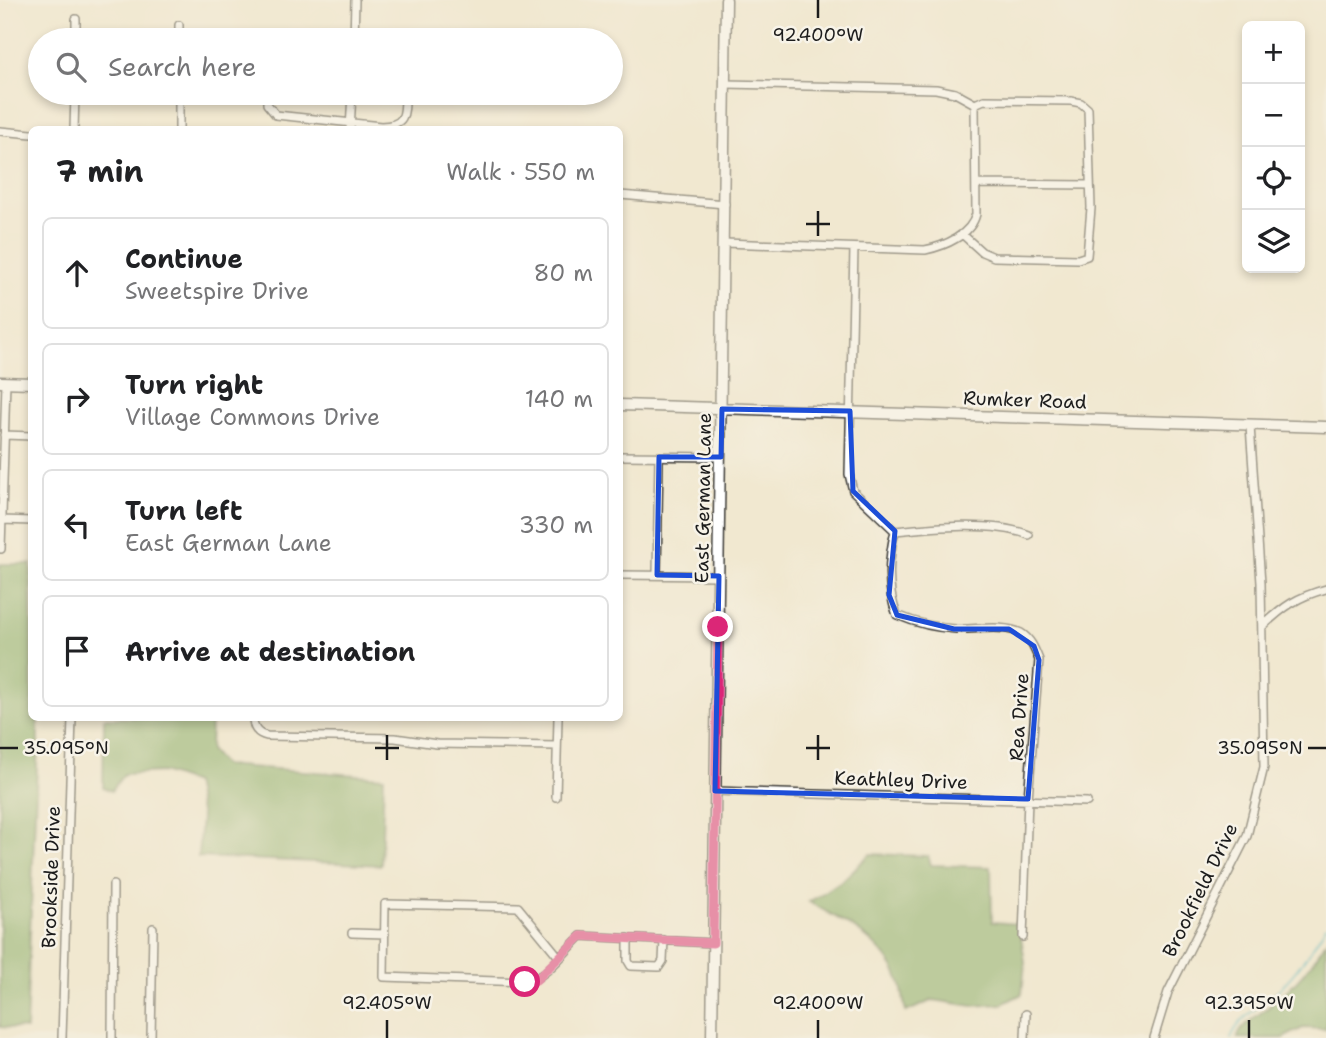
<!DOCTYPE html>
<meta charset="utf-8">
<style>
:root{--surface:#fff;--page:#f6f6f6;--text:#202124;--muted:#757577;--line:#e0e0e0}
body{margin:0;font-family:"Shantell Sans",sans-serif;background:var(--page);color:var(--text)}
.controls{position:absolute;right:21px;top:21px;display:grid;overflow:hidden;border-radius:10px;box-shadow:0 4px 10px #0003}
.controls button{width:63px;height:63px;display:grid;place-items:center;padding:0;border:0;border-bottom:2px solid var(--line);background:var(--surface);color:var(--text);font:35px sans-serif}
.stop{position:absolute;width:21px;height:21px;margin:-16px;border:5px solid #db2777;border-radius:50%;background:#fff}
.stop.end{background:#db2777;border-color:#fff;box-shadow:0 2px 7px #0008}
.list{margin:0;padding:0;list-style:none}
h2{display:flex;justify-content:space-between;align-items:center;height:91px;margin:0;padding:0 28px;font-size:30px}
h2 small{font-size:23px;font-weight:400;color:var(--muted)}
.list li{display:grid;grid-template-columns:46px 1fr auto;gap:21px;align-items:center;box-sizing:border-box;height:112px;margin:0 14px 14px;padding:0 14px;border:2px solid var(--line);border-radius:10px}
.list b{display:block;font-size:26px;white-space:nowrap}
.list p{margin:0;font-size:23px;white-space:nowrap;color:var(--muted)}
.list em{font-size:23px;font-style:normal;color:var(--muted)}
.icon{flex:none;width:38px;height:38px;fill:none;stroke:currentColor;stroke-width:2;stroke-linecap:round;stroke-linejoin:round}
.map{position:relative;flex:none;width:1326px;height:1038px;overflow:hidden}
.search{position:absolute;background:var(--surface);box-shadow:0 4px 10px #0003;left:28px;top:28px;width:595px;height:77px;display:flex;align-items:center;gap:18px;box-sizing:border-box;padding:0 24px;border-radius:38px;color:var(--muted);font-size:26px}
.panel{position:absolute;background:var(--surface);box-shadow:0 4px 10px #0003;left:28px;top:126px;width:595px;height:595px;border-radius:10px}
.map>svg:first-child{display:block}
.forest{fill:#7fa960;stroke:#4e623e;stroke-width:2}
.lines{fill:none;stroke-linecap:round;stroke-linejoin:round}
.stream{stroke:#43b2bf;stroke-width:2}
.minor-casing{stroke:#3c3b37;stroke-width:10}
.tertiary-casing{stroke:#3c3b37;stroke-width:13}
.minor{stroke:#fff;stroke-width:7}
.tertiary{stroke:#fff;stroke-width:10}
.route{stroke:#db2777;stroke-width:9}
.marked{fill:none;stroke:#1d4ed8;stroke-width:5;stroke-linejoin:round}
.ticks{fill:none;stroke:#1c1c1c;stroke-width:2.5}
.labels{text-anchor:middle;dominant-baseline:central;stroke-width:5;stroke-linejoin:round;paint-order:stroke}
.street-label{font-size:19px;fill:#1c1c1c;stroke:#f7f3e8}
.ticks-label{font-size:18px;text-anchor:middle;fill:#1c1c1c;stroke:#f7f3e8;stroke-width:5;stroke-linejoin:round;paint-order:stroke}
</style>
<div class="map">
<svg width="1326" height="1038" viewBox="0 0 1326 1038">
<rect width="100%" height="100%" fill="#f7f3e8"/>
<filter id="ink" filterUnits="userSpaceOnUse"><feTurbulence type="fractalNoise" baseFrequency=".0143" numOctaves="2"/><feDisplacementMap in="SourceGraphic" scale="14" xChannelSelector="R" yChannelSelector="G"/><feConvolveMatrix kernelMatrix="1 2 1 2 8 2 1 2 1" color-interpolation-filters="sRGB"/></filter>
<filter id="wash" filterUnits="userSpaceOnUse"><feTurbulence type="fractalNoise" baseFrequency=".00686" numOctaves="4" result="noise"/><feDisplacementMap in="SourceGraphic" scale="28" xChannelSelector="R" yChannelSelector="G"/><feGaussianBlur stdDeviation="1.57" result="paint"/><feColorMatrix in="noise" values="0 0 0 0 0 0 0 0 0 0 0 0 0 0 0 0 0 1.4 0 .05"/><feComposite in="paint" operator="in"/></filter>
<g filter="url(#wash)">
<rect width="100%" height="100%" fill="#f1e8d0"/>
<path class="forest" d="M0,564H31L32,718H38V742L26,1029L0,1027Z
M104,718H211L210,750L223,765L384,777L381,865L198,857L201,817L194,783L162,772L124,774L111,791L103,787Z
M870,854L928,856L931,865L991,867L992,922L1019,924L1025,962L1022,994L1002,1004L973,1006L933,1000L906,1012C903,1001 903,989 899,979C883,940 844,922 809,902L843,880Z
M1326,941V1029L1303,1028L1283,1038H1237C1243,1022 1260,1015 1272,1004C1292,987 1313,964 1326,941Z"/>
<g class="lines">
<path class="stream" d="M1231,1038C1239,1017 1260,1007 1276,992C1297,973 1312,949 1326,926"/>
</g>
</g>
<g filter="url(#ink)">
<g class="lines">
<g class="minor-casing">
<path id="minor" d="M76,40V19
M179,40V25
M354,40L355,0
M726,84L936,89L955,93L975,104
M267,93V104L276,115L381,126C406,125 405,115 405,93
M74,130L75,93
M179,130V93
M350,130L352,93
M0,131L32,134
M977,184L1090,185
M620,195L725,204
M724,243L925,250C945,246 971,235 976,214L975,104L984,100L1071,101L1081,103L1088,109L1091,208L1087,256L1078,259L994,257L982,252L962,234
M854,248L849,474L853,491L895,531
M4,435L32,436
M620,456L721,457
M2,520L32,521
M895,531C888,559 886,587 897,615C916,623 935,628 956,629C976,630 1003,624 1021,633C1031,639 1035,650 1039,660L1028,799L1023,937
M895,531C933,527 994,521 1029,535
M1,549L6,382
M620,575L719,576
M657,575L659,457
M1262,627C1284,606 1297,597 1326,589
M253,718C253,728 257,734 267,736L395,738L437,744L557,746
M715,791L1087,802
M556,797L558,718
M352,933L385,934
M628,938V961L631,966L659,967L663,961L664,940
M559,957L518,907L385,904L384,977L525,982C547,978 565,951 581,936L713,943
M62,1038L72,718
M112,1038L113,885
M151,1038L153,928
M1025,1038L1026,1014
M1154,1038L1168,992L1247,836L1264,767L1261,583L1250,426"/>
</g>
<g class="tertiary-casing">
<path id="tertiary" d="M0,382L32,383
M620,405L1326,427
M712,1038L726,0"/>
</g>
<use href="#minor" class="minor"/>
<use href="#tertiary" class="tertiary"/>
</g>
</g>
<g class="lines" filter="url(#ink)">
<path class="route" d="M525,982L536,980L581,936L713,943L718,627"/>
</g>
<path d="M0 0H1326V1038H0ZM722,409L850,411L853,491L895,531L889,595L897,615L954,629H1009L1034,646L1039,660L1028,799L715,791L719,576L657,575L659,457H721Z" fill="#f1e8d0" fill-opacity=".55" fill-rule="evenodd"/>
<path class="marked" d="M722,409L850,411L853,491L895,531L889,595L897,615L954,629H1009L1034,646L1039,660L1028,799L715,791L719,576L657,575L659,457H721Z"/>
<path class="ticks" d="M818,0V18M818,211V236M806,224H830M387,735V760M818,735V760M0,748H18M375,748H399M806,748H830M1308,748H1326M387,1020V1038M818,1020V1038M1249,1020V1038"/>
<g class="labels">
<g class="street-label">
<text transform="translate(1025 400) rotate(2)">Rumker Road</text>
<text transform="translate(703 498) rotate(-89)">East German Lane</text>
<text transform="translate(1019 717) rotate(-86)">Rea Drive</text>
<text transform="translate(901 780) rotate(2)">Keathley Drive</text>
<text transform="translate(51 877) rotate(-88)">Brookside Drive</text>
<text transform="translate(1200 890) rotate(-64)">Brookfield Drive</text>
</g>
</g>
<g class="ticks-label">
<text x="818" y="41">92.400°W</text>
<text x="66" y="754">35.095°N</text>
<text x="1260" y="754">35.095°N</text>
<text x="387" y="1009">92.405°W</text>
<text x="818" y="1009">92.400°W</text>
<text x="1249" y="1009">92.395°W</text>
</g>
</svg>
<div class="controls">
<button>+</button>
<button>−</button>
<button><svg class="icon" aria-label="locate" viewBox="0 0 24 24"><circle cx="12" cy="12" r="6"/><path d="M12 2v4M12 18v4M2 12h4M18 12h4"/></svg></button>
<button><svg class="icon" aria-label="layers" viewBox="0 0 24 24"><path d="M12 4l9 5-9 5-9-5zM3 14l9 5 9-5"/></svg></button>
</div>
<div class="stop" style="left:525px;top:982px"></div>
<div class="stop end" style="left:718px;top:627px"></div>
<div class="search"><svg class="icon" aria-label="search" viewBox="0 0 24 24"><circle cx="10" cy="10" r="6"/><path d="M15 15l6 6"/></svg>Search here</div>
<section class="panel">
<h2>7 min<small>Walk · 550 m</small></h2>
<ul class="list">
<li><svg class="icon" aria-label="ahead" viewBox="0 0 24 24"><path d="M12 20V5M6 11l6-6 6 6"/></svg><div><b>Continue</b><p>Sweetspire Drive</p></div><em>80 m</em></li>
<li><svg class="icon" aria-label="right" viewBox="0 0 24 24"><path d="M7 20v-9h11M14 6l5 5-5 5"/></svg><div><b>Turn right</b><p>Village Commons Drive</p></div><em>140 m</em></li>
<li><svg class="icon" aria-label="left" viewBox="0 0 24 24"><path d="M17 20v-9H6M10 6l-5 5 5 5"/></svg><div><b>Turn left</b><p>East German Lane</p></div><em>330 m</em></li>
<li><svg class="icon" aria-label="arrive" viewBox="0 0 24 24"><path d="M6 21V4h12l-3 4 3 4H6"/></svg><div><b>Arrive at destination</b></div></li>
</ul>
</section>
</div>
